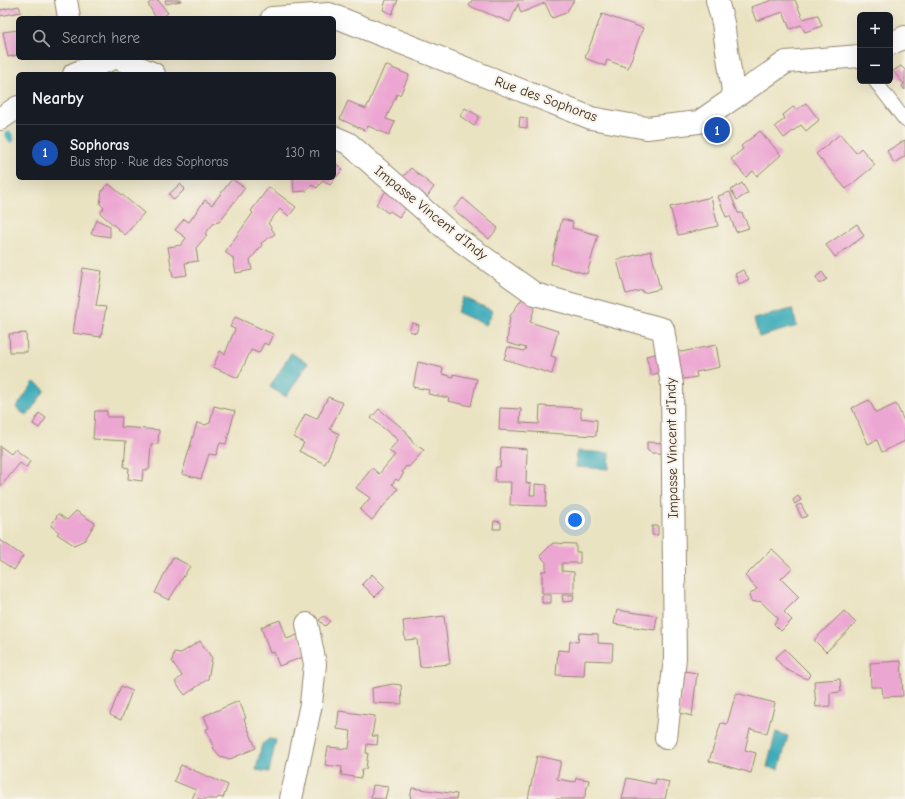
<!DOCTYPE html>
<meta charset="utf-8">
<style>
:root{--surface:#171b24;--page:#242831;--text:#f1f3f6;--muted:#9ea1a6;--line:#363941;--accent:#d1495b}
body{margin:0;font-family:"Comic Neue",sans-serif;background:var(--page);color:var(--text)}
.controls{position:absolute;right:12px;top:12px;display:grid;overflow:hidden;border-radius:6px;box-shadow:0 4px 16px #0002}
.controls button{width:36px;height:36px;display:grid;place-items:center;padding:0;border:0;border-bottom:1px solid var(--line);background:var(--surface);color:var(--text);font:20px sans-serif}
.you{position:absolute;left:575px;top:520px;width:14px;height:14px;margin:-10px;border:3px solid #fff;border-radius:50%;background:#1a73e8;box-shadow:0 0 0 6px #1a73e833}
.badge{display:grid;place-items:center;width:26px;height:26px;border-radius:50%;background:var(--accent);color:#fff;font-size:13px;font-weight:700}
.pin{position:absolute;translate:-50% -50%;border:2px solid #fff;box-shadow:0 1px 4px #0006}
.list{margin:0;padding:0;list-style:none}
h2{display:flex;justify-content:space-between;align-items:center;height:52px;margin:0;padding:0 16px;font-size:17px}
h2 small{font-size:13px;font-weight:400;color:var(--muted)}
.list li{display:grid;grid-template-columns:26px 1fr auto;gap:12px;align-items:center;box-sizing:border-box;height:56px;padding:0 16px;border-top:1px solid var(--line)}
.list b{display:block;font-size:15px;white-space:nowrap}
.list p{margin:0;font-size:13px;white-space:nowrap;color:var(--muted)}
.list em{font-size:13px;font-style:normal;color:var(--muted)}
.icon{flex:none;width:22px;height:22px;fill:none;stroke:currentColor;stroke-width:2;stroke-linecap:round;stroke-linejoin:round}
.map{position:relative;flex:none;width:905px;height:799px;overflow:hidden}
.search{position:absolute;background:var(--surface);box-shadow:0 4px 16px #0002;left:16px;top:16px;width:320px;height:44px;display:flex;align-items:center;gap:10px;box-sizing:border-box;padding:0 14px;border-radius:6px;color:var(--muted);font-size:15px}
.panel{position:absolute;background:var(--surface);box-shadow:0 4px 16px #0002;left:16px;top:72px;width:320px;height:108px;border-radius:6px}
.map>svg:first-child{display:block}
.water{fill:#3dacb9;stroke:#3c6b6c}
.lines{fill:none;stroke-linecap:round;stroke-linejoin:round}
.stream{stroke:#3dacb9;stroke-width:7}
.building{fill:#eca6d2}
.lane-casing{stroke:#928670;stroke-width:15}
.street-casing{stroke:#928670;stroke-width:24}
.lane{stroke:#fff;stroke-width:13}
.street{stroke:#fff;stroke-width:22}
.labels{text-anchor:middle;dominant-baseline:central;stroke-width:4;stroke-linejoin:round;paint-order:stroke}
.street-label{font-size:14px;fill:#3b2a1e;stroke:#f7f3e8}
</style>
<div class="map">
<svg width="905" height="799" viewBox="0 0 905 799">
<rect width="100%" height="100%" fill="#f7f3e8"/>
<filter id="ink" filterUnits="userSpaceOnUse"><feTurbulence type="fractalNoise" baseFrequency=".025" numOctaves="2"/><feDisplacementMap in="SourceGraphic" scale="8" xChannelSelector="R" yChannelSelector="G"/><feConvolveMatrix kernelMatrix="1 2 1 2 8 2 1 2 1" color-interpolation-filters="sRGB"/></filter>
<filter id="wash" filterUnits="userSpaceOnUse"><feTurbulence type="fractalNoise" baseFrequency=".012" numOctaves="4" result="noise"/><feDisplacementMap in="SourceGraphic" scale="16" xChannelSelector="R" yChannelSelector="G"/><feGaussianBlur stdDeviation="0.9" result="paint"/><feColorMatrix in="noise" values="0 0 0 0 0 0 0 0 0 0 0 0 0 0 0 0 0 1.4 0 .05"/><feComposite in="paint" operator="in"/></filter>
<g filter="url(#wash)">
<rect width="100%" height="100%" fill="#eae3c2"/>
<path class="water" d="M463,297L493,311L486,325L457,312Z
M792,309L797,326L759,337L754,319Z
M291,353L308,363L286,397L270,387Z
M34,382L45,390L27,416L16,408Z
M577,451L610,453L609,469L576,467Z
M776,732L788,736L779,769L767,767Z
M269,739L276,740L269,772L256,770L262,744Z"/>
<g class="lines">
<path class="stream" d="M9,135L11,139"/>
</g>
<g id="blocks">
<path class="building" d="M154,0H158L168,13L161,18H156L148,4Z
M165,0H181V1L166,4Z
M386,0H398L392,14L383,10Z
M472,0H574L566,13L552,18L545,3L521,13L518,4L510,22L469,6Z
M773,0H795L803,19L818,15L822,26L805,32L801,25L790,29L783,12L756,21L751,7Z
M19,6L21,12L0,16V10Z
M602,14L643,28L628,68L607,60L605,66L585,58Z
M41,16V18H32V17Z
M18,30V55L8,57L3,32Z
M385,65L409,75L400,95L397,94L386,119L395,122L389,135L368,126L366,131L340,119L348,101L366,109Z
M901,66L905,70V90L902,86L904,84L893,71Z
M806,103L819,120L806,131L801,125L784,138L775,126L785,119L783,115L793,107L797,110Z
M465,108L479,116L474,126L460,116Z
M520,117L527,118V128L519,127Z
M760,131L781,155L757,176L753,171L746,177L731,159L743,149L741,146Z
M840,134L856,153L861,148L875,165L846,189L816,154Z
M905,140V156L894,163L887,151Z
M334,162L343,169L330,185L323,180L317,188L312,185L307,191L294,192L293,178H334Z
M411,168L434,187L427,197L403,177Z
M232,179L245,188L219,222L214,223L205,234L207,235L196,248L198,261L185,263L187,275L173,277L168,247L181,245L186,238L175,230L184,219L189,222L205,200L212,205Z
M742,183L748,193L737,200L731,190Z
M109,184L144,213L125,235L100,213L104,208L100,204L102,191Z
M180,184L185,189L174,200L169,194Z
M269,187L296,207L289,216L280,209L268,223L275,234L261,243L262,245L250,260L252,270L236,273L233,258L225,252L253,213L251,211Z
M387,190L409,203L399,217L390,211L388,213L376,204Z
M730,192L738,213H742L749,228L736,232L730,216L726,217L718,196Z
M711,197L718,226L678,235L670,207Z
M463,198L498,228L489,239L453,209Z
M562,219L573,222L572,228L598,235L587,274L551,264Z
M97,220L110,226V237L91,234Z
M857,224L864,236L835,257L826,245Z
M651,251L660,289L643,293V290L626,294L617,260Z
M83,268L102,271L96,306L106,307L101,337L73,333Z
M743,270L749,279L739,284L735,274Z
M822,272L827,279L820,284L816,277Z
M524,296L537,301L530,322L558,331L551,356L556,358L552,374L504,359L508,347L524,351L526,348L507,343L510,316Z
M235,317L273,334L268,345L264,343L259,353L251,350L238,378L213,367L220,351L225,354L235,329L230,327Z
M412,323L419,325L416,333L409,331Z
M26,333L27,352H10L9,334Z
M716,345L720,367L696,372L697,377L676,380L677,350L681,352Z
M660,353L666,371L651,375L646,356Z
M418,362L443,368L442,374L453,377V374L477,379L471,406L448,401L449,398L428,394L429,390L413,387Z
M328,397L343,403L330,429L339,434L325,464L299,451L304,443L294,437L305,414L317,419Z
M869,400L876,413L896,404L905,423V441L882,452L877,440L868,444L852,408Z
M214,406L235,411L226,444L220,443L216,455L209,454L201,479L182,474L197,423L205,425L210,423Z
M540,406L581,408V418L597,420L596,436L499,430L500,408L521,409L520,423L539,424Z
M379,409L406,431L413,443L424,450L409,467L406,466L402,472L404,473L398,481L396,479L392,484L398,489L372,520L360,510L370,498L356,488L372,468L379,474L395,455L389,451L398,440L371,418Z
M95,411H107V417H122L121,427L159,430L158,444H151L149,470H143L142,481L128,479L129,468L124,467L126,441L93,439Z
M39,413L46,418L39,428L33,424Z
M647,442L665,443V453H652L647,450Z
M0,446L11,454L15,449L30,461L26,468L20,463L0,487Z
M501,447L527,449L526,483L531,484L530,495H535V484L547,485L546,506L510,505L511,482H495L496,467H500Z
M798,496L801,500L795,504L793,500Z
M801,504L807,516L802,518L796,506Z
M76,511L95,523L85,540L74,545L57,534L59,532L51,526L58,514L67,520Z
M494,521L501,522V529H493Z
M652,526H658V535H652Z
M0,540L23,556L14,570L0,560Z
M553,543L576,544V552H580V563H562V571L574,572V593H542V571H546V562L540,556Z
M772,549L792,568L781,579L799,597L784,612L792,620L781,631L774,624L778,618L760,601L756,602L751,601L749,595L757,589L745,576Z
M173,557L190,566L169,600L155,593Z
M372,574L385,587L375,597L362,584Z
M542,595H551V603H542Z
M562,595H574L573,601L563,602Z
M617,610L657,616L655,630L614,624Z
M844,611L856,623L826,652L814,640Z
M324,616L330,621L325,626L319,620Z
M444,616L450,664L420,667L417,639L405,640L403,621Z
M280,620L287,639L300,634L306,656L279,666L274,652L270,653L261,627Z
M579,633L598,634V643L613,644L612,661L585,660L584,676L556,675L558,650L569,651L570,641L578,642Z
M200,641L212,658L208,679L185,695L175,682L182,676L172,661L174,652L181,653Z
M785,649L811,675L807,679L785,669L775,658Z
M901,661L903,696L883,697L882,687H871L870,663Z
M684,671L697,673L692,716L679,713Z
M840,679L841,692L830,693V706L816,707L814,681Z
M393,684L401,685L402,704L373,703L372,688Z
M121,686L132,691L121,720L110,715Z
M736,693L775,703L767,733L750,729L745,750L756,753L751,773L709,761L721,723L727,724Z
M239,701L246,718L244,719L256,748L230,759L220,756L214,749L206,729L209,728L204,716Z
M339,711L375,716L372,736H378L377,745L367,744L366,753H368L366,769H362L361,778L341,775L342,767L325,765L328,747L349,749L351,731L337,729Z
M537,756L561,761L557,779L575,782L576,778L589,780L584,799H528Z
M181,765L228,785L223,798L218,797L217,799H192L196,790L174,781Z
M627,778L655,784L656,779L669,782L665,799H622Z
M373,785L388,787L385,799L371,798Z
M412,788L457,794L456,799H410Z"/>
</g>
</g>
<g filter="url(#ink)">
<use href="#blocks" fill-opacity="0" stroke="#928670" stroke-width="1"/>
<g class="lines">
<g class="lane-casing">
<path id="lane" d="M875,81L905,120"/>
</g>
<g class="street-casing">
<path id="street" d="M66,0L69,18
M717,0L723,23L734,98
M272,18L329,14L591,118L647,128L699,122L786,62L860,56
M890,44L905,37
M118,58L154,74
M74,74L114,58
M0,119L18,107
M334,137L348,143L454,236L535,294L663,329L672,385L675,658L666,738
M291,799L311,704L315,664L307,624"/>
</g>
<use href="#lane" class="lane"/>
<use href="#street" class="street"/>
</g>
</g>
<g class="labels">
<g class="street-label">
<text transform="translate(546 99) rotate(20)">Rue des Sophoras</text>
<text transform="translate(431 213) rotate(39)">Impasse Vincent d'Indy</text>
<text transform="translate(672 448) rotate(-91)">Impasse Vincent d'Indy</text>
</g>
</g>
</svg>
<div class="controls">
<button>+</button>
<button>−</button>
</div>
<div class="you"></div>
<div class="pin badge" style="left:717px;top:130px;background:#1a4fb4">1</div>
<div class="search"><svg class="icon" aria-label="search" viewBox="0 0 24 24"><circle cx="10" cy="10" r="6"/><path d="M15 15l6 6"/></svg>Search here</div>
<section class="panel">
<h2>Nearby<small></small></h2>
<ul class="list">
<li><span class="badge" style="background:#1a4fb4">1</span><div><b>Sophoras</b><p>Bus stop · Rue des Sophoras</p></div><em>130 m</em></li>
</ul>
</section>
</div>
